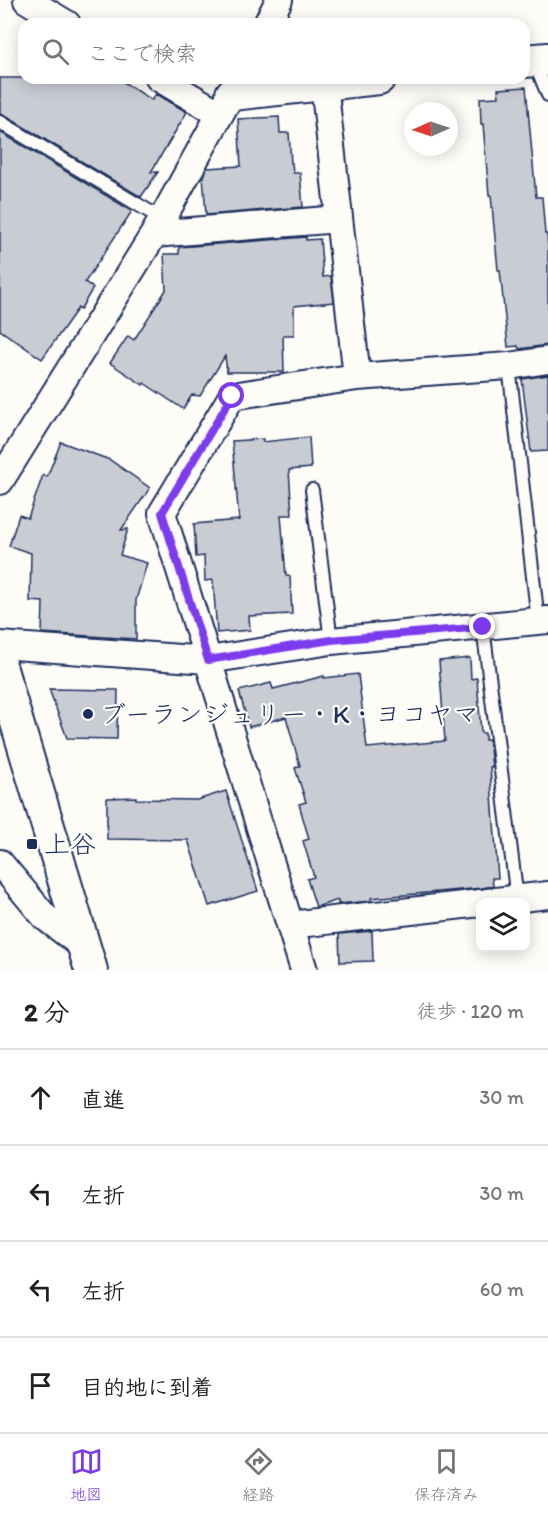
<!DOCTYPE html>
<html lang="ja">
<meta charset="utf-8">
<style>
:root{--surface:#fff;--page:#f2f2f2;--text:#222;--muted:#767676;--line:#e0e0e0;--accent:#7c3aed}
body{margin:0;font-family:Itim,"Klee One",sans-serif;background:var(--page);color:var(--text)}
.controls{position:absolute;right:18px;bottom:18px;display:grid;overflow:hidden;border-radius:12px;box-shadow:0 3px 15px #0003}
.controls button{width:54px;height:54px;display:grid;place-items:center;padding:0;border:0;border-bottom:2px solid var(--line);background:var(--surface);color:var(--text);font:30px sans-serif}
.compass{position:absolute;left:404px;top:102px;width:54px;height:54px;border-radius:50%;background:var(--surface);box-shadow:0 3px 15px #0003;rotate:267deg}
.stop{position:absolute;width:18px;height:18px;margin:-14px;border:4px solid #7c3aed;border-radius:50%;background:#fff}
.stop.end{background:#7c3aed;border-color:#fff;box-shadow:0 2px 6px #0008}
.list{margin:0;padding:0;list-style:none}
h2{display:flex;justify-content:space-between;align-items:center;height:78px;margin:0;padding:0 24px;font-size:26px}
h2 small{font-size:20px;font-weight:400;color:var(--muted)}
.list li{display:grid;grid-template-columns:39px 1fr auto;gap:18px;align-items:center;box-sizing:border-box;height:96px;padding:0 24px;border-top:2px solid var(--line)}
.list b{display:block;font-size:22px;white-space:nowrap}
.list em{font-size:20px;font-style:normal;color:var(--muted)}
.icon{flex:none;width:33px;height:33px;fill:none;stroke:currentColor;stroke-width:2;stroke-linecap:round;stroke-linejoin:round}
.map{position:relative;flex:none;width:548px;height:970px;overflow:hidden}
.search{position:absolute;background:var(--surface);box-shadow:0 3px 15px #0003;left:18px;right:18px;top:18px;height:66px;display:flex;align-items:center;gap:15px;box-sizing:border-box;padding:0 21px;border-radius:18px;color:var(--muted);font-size:22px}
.sheet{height:462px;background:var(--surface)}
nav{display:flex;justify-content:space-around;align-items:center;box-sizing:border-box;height:84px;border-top:2px solid var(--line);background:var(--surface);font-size:16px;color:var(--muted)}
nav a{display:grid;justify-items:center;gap:3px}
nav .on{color:var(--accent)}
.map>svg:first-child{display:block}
.building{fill:#c9ccd3;stroke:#1b2f5e;stroke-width:1.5}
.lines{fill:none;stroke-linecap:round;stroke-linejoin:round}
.service-casing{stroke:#1b2f5e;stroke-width:16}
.minor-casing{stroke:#1b2f5e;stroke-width:30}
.tertiary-casing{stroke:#1b2f5e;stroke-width:36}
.service{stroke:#fdfcf7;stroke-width:12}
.minor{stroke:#fdfcf7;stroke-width:26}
.tertiary{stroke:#fdfcf7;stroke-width:32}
.route{stroke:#7c3aed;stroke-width:8}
.poi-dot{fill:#1b2f5e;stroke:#fdfcf7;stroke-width:2}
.labels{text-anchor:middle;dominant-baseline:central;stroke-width:4.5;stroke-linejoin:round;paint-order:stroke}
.poi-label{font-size:26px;fill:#1b2f5e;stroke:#fdfcf7;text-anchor:start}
</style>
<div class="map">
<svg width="548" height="970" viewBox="0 0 548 970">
<rect width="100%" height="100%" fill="#fdfcf7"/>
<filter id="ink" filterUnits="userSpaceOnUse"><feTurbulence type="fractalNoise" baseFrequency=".0167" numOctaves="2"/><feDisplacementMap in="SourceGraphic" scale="12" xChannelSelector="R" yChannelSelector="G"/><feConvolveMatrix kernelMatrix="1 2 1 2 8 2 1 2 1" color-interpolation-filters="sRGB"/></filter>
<g filter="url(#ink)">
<path class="building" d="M0,78H117L152,100L156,94L187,112L151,172H158L141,197L4,115L0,114Z
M526,87L536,197H542L545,234H547L548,249V345L519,349L518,346L508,347L500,270H498L491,195H489L483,124H481L480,98L499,97L498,89Z
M279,117L280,133H289L291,163H292L293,173H300L303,207L206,215L203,176L207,168L241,166L238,119Z
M0,132L132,211L85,282L93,288L80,310L78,308L42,359L0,330Z
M306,237V240L320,239L323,277L331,276L334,302L294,306V335H283L284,372H227L225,356L200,396L192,395L183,409L144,383L143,385L110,363L128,336L134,340L166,290L164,254H179V247Z
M548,375V451L531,452L522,379Z
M309,437L311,468L289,470L292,515H281L286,576H290L292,614L249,616L250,630L217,633L213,580L205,581L204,556L196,557L194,524L239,520L232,441L263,439V442Z
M61,442L110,460L150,488L121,530L128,529L120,555L147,563L136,600V639L42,633L43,602L30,601L31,553L9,546L19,515L28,518L43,475L47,477Z
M470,658L471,679L477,678L481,733H485V740L489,739L492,767H490L498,878H492L493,886L482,888L371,898V901L338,904V900L316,907L307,879L314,877L303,841L309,839L299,804L306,802L295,768L300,766L286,717L249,727L239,691L271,683L273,689L324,676V678L358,674L367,748L445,741L439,661Z
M49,689L118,690L117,739L67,738Z
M226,791L258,891L209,906L188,840L107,839V798L136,797V799L197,800Z
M372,931L373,961L340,962L339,934Z"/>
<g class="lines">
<g class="service-casing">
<path id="service" d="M534,60L548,95
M0,122L162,219
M509,366L538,621
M312,490L331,641
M483,627L517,899"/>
</g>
<g class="minor-casing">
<path id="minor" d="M27,0L67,24
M267,24L279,0
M159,78L220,114
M324,84L357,377
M154,234L339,219
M0,481L154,234L240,78
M0,645L208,660L331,641L548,620
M0,863L45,917L84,947
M487,902L548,895
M290,925L480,903
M304,970L208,660L162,513L232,396L357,377L509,366L548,360"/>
</g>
<g class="tertiary-casing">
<path id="tertiary" d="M524,61L548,59
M232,94L379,78
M0,666L91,970"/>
</g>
<use href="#service" class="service"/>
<use href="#minor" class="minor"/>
<use href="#tertiary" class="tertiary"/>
</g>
</g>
<g class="lines" filter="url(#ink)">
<path class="route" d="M232,396L162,513L208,660L331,640L483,627"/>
</g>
<g class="poi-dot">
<circle cx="88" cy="714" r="6"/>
<rect x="26" y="838" width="12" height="12" rx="3"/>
</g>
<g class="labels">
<g class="poi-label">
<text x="100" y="714">ブーランジュリー・K・ヨコヤマ</text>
<text x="44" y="844">上谷</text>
</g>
</g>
</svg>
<div class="controls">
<button><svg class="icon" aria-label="layers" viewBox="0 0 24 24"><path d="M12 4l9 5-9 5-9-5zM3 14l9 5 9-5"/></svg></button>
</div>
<svg class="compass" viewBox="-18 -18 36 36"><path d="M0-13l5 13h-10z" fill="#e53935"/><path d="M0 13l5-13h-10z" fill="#767676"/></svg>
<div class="stop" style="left:232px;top:396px"></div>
<div class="stop end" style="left:483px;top:627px"></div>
<div class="search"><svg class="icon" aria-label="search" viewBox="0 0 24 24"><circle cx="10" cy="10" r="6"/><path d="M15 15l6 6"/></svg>ここで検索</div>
</div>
<section class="sheet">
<h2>2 分<small>徒歩 · 120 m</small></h2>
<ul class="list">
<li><svg class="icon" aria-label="ahead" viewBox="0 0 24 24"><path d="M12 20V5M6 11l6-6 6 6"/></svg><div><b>直進</b></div><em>30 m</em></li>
<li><svg class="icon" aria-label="left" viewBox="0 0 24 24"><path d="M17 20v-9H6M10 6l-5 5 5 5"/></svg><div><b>左折</b></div><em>30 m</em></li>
<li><svg class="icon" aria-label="left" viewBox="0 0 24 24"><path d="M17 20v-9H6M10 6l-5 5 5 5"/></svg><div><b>左折</b></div><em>60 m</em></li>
<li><svg class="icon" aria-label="arrive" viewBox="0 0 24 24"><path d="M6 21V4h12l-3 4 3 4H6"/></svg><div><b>目的地に到着</b></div></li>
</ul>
</section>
<nav>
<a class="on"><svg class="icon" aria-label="map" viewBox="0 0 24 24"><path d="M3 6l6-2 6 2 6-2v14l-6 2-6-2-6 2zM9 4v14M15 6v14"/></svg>地図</a>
<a><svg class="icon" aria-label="directions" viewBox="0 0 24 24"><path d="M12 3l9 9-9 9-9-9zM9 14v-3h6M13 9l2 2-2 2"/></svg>経路</a>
<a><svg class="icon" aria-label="saved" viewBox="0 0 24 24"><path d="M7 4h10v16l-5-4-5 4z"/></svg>保存済み</a>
</nav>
